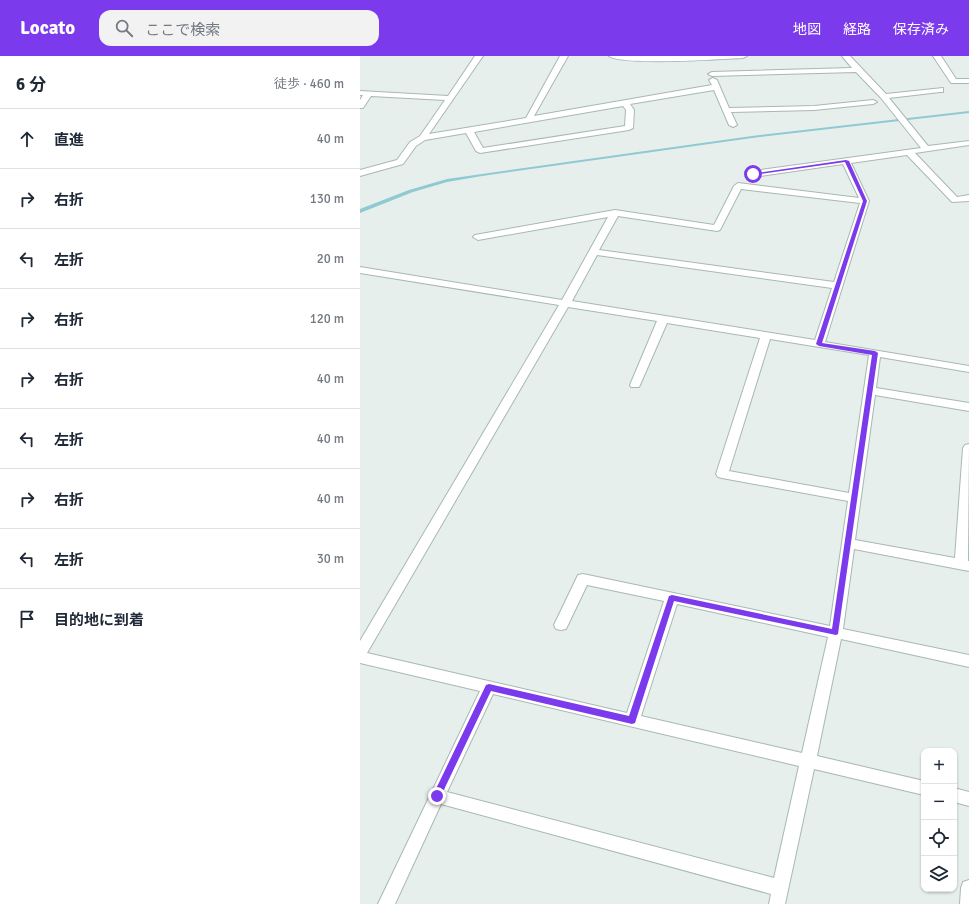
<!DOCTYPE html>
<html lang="ja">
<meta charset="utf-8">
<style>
:root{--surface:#fff;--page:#f2f2f3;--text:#1f2937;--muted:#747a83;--line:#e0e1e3;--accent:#7c3aed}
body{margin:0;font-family:Signika,"Noto Sans JP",sans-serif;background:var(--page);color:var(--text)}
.controls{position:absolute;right:12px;bottom:12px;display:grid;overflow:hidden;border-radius:8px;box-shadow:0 1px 3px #0004}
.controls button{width:36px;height:36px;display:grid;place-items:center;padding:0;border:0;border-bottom:1px solid var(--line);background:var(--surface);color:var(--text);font:20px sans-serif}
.stop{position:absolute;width:12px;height:12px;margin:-9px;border:3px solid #7c3aed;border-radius:50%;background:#fff}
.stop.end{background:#7c3aed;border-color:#fff;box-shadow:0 1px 4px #0008}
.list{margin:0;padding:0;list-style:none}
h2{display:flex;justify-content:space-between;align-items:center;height:52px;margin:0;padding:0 16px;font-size:17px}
h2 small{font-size:13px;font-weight:400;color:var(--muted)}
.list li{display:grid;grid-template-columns:26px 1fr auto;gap:12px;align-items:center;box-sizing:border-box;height:60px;padding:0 16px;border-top:1px solid var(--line)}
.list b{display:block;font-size:15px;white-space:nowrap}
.list em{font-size:13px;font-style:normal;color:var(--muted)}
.icon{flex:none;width:22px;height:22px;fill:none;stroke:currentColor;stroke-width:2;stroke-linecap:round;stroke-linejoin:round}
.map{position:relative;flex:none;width:609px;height:848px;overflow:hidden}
header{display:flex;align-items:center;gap:24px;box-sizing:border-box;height:56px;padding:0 20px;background:var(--accent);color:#fff}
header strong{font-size:19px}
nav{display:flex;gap:22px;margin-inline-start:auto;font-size:14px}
.search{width:280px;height:36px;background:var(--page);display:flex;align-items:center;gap:10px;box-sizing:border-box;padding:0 14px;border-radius:12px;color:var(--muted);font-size:15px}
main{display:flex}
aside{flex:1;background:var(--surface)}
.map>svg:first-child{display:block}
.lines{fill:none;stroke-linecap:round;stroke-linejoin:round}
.stream{fill:#8ec9d4;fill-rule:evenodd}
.minor-casing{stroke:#a8b8b2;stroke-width:2}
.minor{fill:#fff;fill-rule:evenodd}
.route{fill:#7c3aed}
</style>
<header>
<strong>Locato</strong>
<div class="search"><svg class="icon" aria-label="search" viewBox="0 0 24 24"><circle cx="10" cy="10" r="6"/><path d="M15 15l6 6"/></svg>ここで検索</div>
<nav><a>地図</a><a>経路</a><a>保存済み</a></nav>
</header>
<main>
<aside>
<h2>6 分<small>徒歩 · 460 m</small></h2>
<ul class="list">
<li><svg class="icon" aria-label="ahead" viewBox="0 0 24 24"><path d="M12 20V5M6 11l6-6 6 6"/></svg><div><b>直進</b></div><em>40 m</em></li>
<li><svg class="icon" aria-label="right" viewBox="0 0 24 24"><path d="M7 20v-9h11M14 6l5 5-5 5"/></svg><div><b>右折</b></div><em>130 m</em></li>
<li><svg class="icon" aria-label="left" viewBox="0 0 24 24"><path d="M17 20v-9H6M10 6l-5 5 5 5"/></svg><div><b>左折</b></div><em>20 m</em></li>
<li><svg class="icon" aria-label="right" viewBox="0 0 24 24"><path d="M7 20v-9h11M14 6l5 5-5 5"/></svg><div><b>右折</b></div><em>120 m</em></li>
<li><svg class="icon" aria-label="right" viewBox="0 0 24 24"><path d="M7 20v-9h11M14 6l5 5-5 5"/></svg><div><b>右折</b></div><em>40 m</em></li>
<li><svg class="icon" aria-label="left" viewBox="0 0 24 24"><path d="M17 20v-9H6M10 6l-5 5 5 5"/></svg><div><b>左折</b></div><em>40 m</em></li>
<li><svg class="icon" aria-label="right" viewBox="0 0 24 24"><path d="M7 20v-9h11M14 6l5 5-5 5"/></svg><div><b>右折</b></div><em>40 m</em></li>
<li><svg class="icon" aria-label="left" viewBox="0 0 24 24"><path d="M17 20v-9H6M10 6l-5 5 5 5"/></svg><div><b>左折</b></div><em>30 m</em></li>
<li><svg class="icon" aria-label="arrive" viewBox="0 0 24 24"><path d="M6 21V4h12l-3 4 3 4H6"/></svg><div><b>目的地に到着</b></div></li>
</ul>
</aside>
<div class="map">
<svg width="609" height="848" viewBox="0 0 609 848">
<rect width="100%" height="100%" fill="#e6efeb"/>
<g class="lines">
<path class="stream" d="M609,55V57L392,82L122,120L87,126L53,136L0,157V153L49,134L87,123L122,118L392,80Z"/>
<g class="minor-casing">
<path id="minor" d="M115,0H123L69,78L166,62L200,0H208L174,60L352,29L349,24L353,22L357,24L369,52L454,50L513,44L517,46L513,48L454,54L371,56L377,69L373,71L369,69L354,34L270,48L274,54L273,72L269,74L120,97L116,95L106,77L65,84L56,90L43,108L0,120V114L37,104L50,86L60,80L85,44L11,40L3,52H0V44L3,39H0V35L88,40ZM263,50L266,54L265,70L123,92L114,76Z
M249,0H387L383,2C362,3 262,10 249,0Z
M482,0H490L526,38L583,32V36H580L529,42L568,90L609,85V89L555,97L597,141L609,139V145L592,146L547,99L491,107L509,145L465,286L609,310V316L520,301L516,332L609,347V355L515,339L495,484L595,502L603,392L605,389L609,388L608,505H609V515L494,493L483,573L609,599V611L481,583L457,700L564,725V739L454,713L425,848H409L411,838L81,748L35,848H18L120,635L0,607V585L199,249L0,217V211L202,244L248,161L118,184L113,181L115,179L255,154L354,169L374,130L378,127L499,142L483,108L393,121L389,118L393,115L561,92L521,42L496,16L352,20L348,18L352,16L492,12ZM381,133L500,147L474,226L239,194L258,160L357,175L360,174ZM237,199L472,232L455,284L212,245ZM208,251L297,265L270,329L271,331H279L280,329L307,267L400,282L356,418L358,421L362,422L488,445L470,570L223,518L218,519L194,569L196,573L201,574L206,573L227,529L304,545L267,657L7,597ZM410,283L509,299L489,437L369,415ZM317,548L468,581L442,697L281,660ZM133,638L439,710L414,822L87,736Z
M573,0H581L596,23H609V27H591Z
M594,732L609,736V750L594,746Z
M609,824V848H600L601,832L603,826Z"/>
</g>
<use href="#minor" class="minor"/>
</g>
<path class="route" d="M486,104L489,105L507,145L462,287L515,295L518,297L478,578L476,579L314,545L275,667L272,668L131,635L80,742H74L73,740L74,737L126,629L129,628L269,660L309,540L312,539L472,573L512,299L459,290L456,288L503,145L485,106L393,119L390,118Z"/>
</svg>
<div class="controls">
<button>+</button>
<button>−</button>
<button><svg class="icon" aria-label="locate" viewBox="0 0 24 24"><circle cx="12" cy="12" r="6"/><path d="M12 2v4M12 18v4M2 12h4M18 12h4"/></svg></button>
<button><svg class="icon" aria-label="layers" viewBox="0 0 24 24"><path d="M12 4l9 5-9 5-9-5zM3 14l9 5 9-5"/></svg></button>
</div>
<div class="stop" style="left:393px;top:118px"></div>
<div class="stop end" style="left:77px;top:740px"></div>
</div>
</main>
